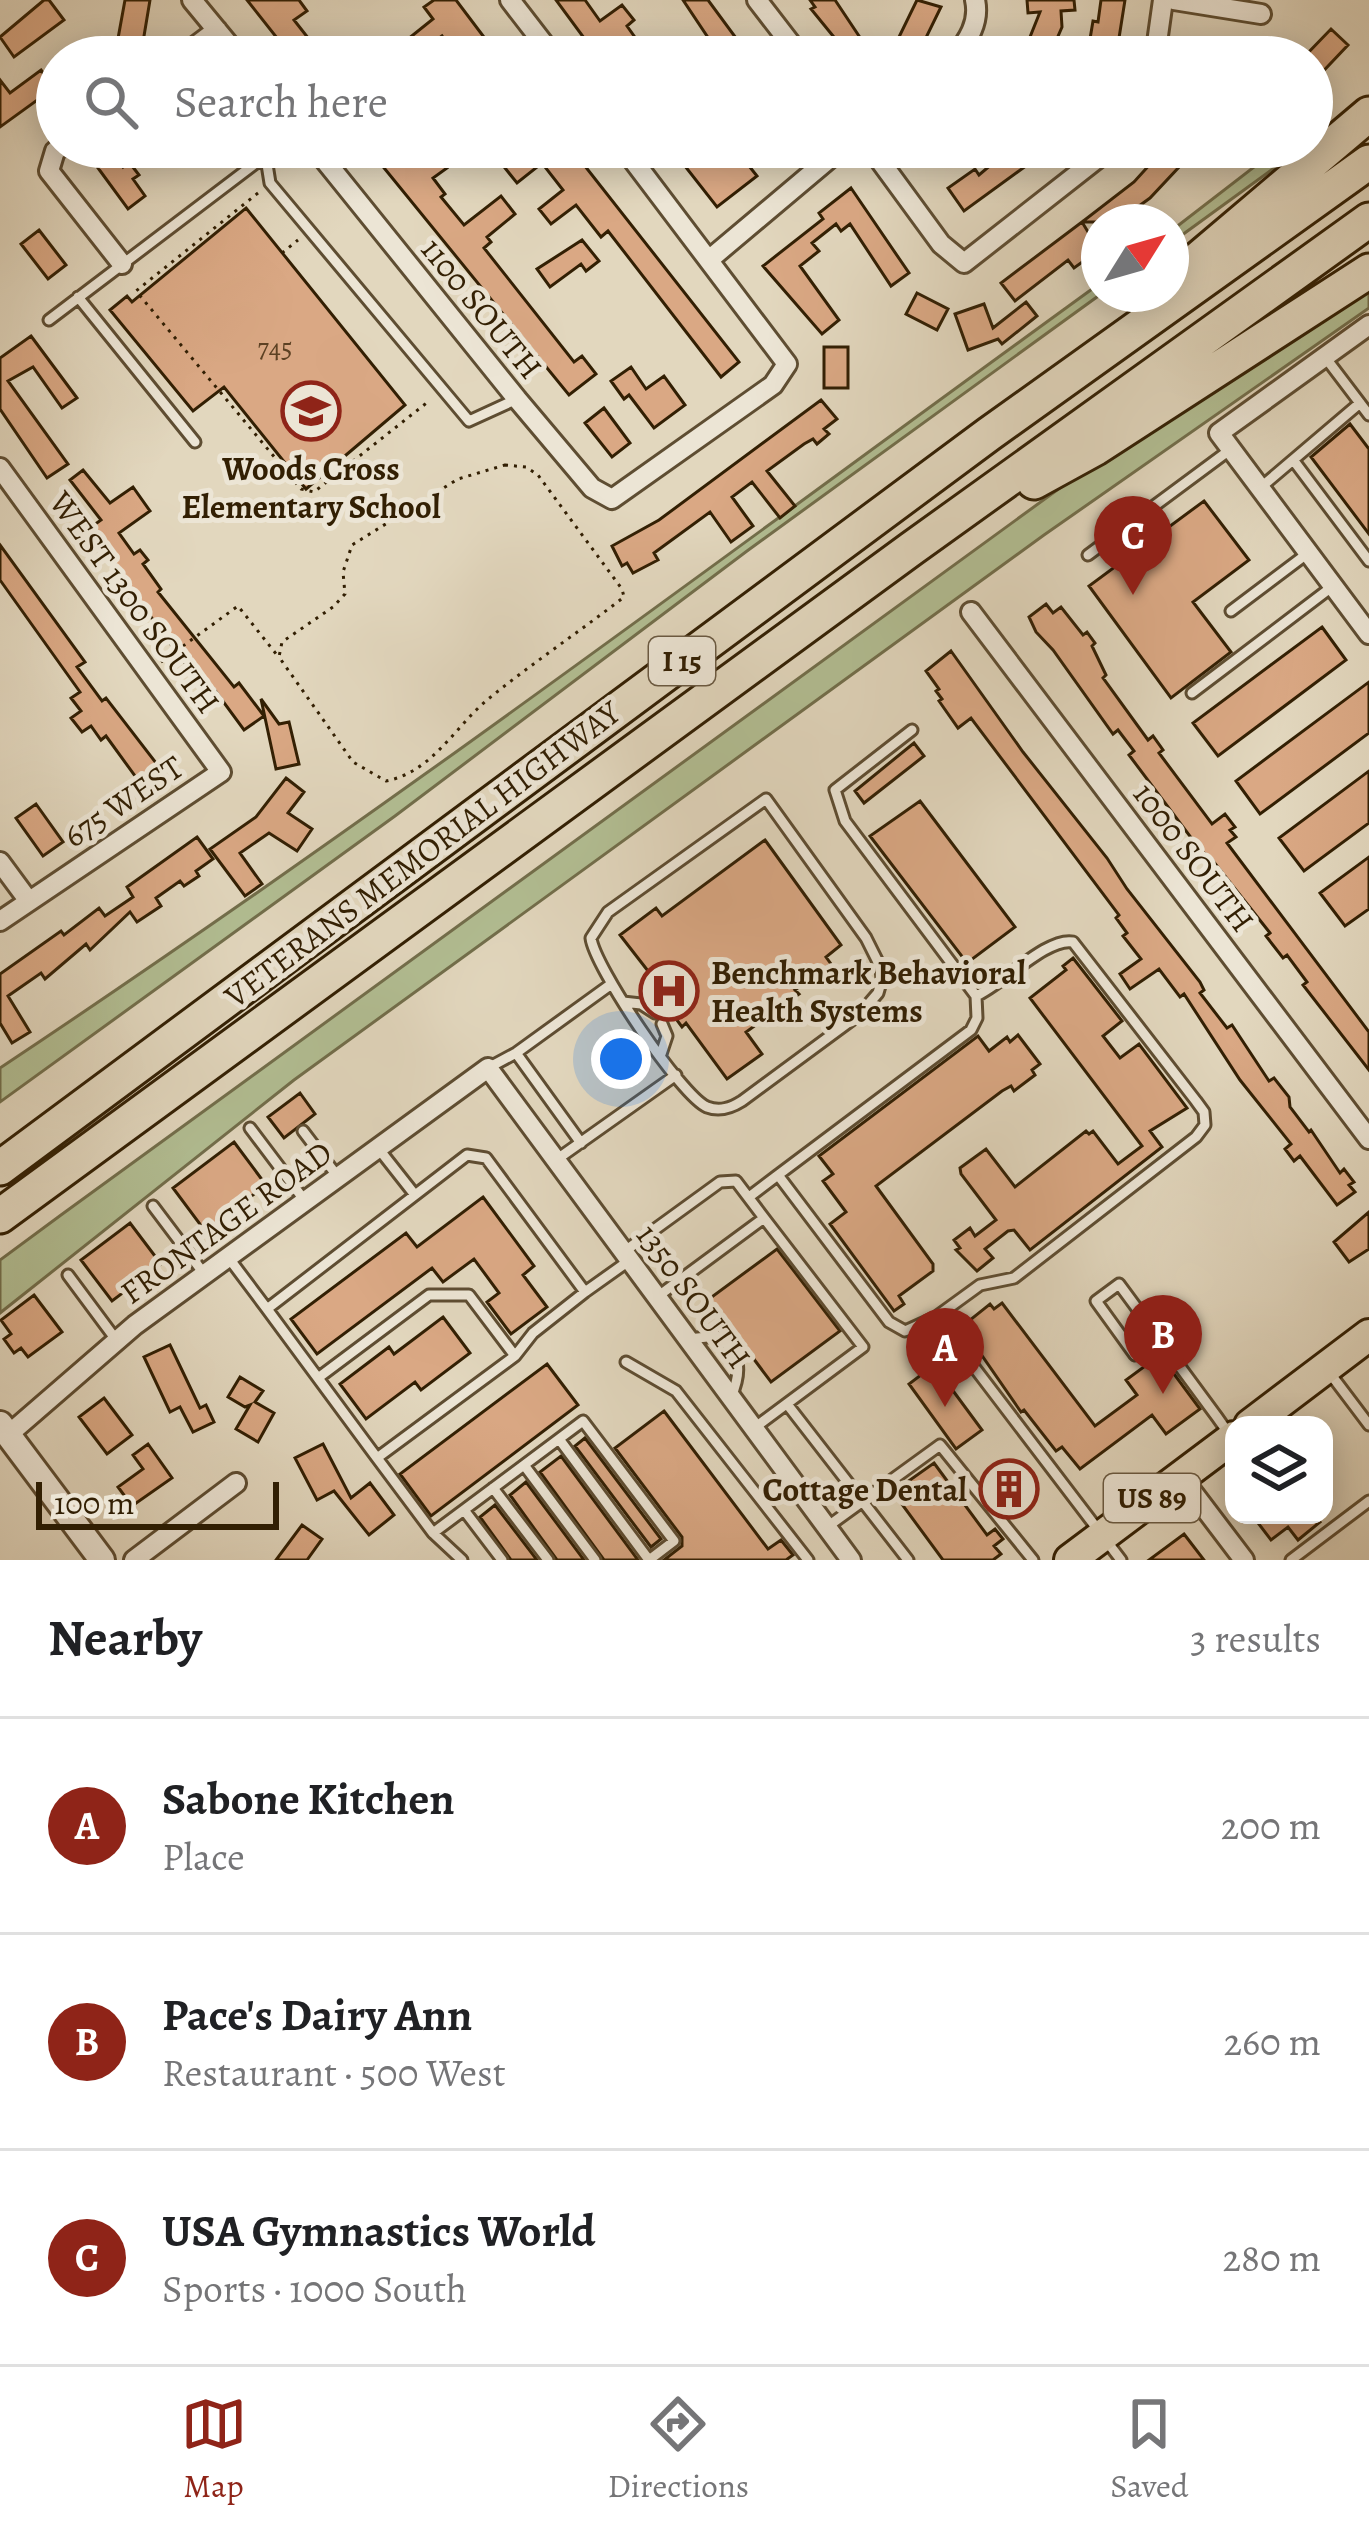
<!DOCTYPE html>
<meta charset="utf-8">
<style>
:root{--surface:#fff;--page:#f6f6f6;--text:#202124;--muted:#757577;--line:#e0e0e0;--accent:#8f2418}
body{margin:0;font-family:Alegreya,serif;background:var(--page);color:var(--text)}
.controls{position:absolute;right:36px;bottom:36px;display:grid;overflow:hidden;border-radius:24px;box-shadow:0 6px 30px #0003}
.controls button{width:108px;height:108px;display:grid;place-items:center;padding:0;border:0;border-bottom:3px solid var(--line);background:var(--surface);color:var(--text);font:60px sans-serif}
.compass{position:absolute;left:1081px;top:204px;width:108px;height:108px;border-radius:50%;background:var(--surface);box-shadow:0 6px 30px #0003;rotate:53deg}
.scale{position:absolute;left:36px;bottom:30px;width:243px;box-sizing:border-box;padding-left:12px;border:6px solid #321f03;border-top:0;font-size:33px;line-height:42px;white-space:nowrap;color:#321f03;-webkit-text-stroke:9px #ece5d5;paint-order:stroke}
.you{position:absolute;left:621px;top:1059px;width:42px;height:42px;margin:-30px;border:9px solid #fff;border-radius:50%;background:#1a73e8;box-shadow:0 0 0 18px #1a73e833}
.badge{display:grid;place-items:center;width:78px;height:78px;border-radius:50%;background:var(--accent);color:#fff;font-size:39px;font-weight:700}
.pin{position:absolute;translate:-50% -99px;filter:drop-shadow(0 3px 6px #0008)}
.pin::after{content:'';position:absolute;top:63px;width:42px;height:36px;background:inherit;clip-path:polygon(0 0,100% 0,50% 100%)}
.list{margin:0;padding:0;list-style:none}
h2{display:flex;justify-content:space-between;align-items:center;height:156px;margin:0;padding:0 48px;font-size:51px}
h2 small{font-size:39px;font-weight:400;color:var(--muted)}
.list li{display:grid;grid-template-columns:78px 1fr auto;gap:36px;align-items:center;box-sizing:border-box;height:216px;padding:0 48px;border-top:3px solid var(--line)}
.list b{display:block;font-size:45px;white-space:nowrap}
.list p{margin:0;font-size:39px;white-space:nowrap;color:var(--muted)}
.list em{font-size:39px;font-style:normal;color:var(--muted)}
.icon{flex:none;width:66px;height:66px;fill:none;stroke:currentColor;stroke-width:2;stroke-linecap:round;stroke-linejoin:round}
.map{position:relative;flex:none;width:1369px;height:1560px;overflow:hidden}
.search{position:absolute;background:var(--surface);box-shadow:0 6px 30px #0003;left:36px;right:36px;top:36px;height:132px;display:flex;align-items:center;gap:30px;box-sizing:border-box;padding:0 42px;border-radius:66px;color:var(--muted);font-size:45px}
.sheet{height:804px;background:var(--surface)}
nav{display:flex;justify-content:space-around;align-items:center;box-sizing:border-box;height:168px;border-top:3px solid var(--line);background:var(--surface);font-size:33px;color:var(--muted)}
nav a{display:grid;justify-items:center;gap:6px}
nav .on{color:var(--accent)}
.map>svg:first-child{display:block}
.green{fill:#b2be93;stroke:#726e4b;stroke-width:3}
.building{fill:#daa884;stroke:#321f03;stroke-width:3}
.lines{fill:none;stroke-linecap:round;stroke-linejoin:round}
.service-casing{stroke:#5e4d32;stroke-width:15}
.minor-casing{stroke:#5e4d32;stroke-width:24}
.tertiary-casing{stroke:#5e4d32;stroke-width:30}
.primary-casing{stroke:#321f03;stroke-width:36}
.motorway-casing{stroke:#321f03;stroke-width:39}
.path{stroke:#321f03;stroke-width:3;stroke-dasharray:3 6;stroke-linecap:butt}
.service{stroke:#ece5d5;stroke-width:9}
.minor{stroke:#ece5d5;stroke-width:18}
.tertiary{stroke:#ece5d5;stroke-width:24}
.primary{stroke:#e2d7be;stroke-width:30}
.motorway{stroke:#e2d7be;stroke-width:33}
.labels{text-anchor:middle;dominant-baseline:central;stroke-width:10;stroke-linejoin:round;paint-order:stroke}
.number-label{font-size:27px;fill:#5c4123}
.shield{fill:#ece5d5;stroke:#6a5a42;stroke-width:3}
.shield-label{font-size:30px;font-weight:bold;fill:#321f03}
.street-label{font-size:33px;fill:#321f03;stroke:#ece5d5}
.poi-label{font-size:33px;font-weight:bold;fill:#321f03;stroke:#ece5d5}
</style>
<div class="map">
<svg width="1369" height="1560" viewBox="0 0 1369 1560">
<rect width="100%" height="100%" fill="#e2d7be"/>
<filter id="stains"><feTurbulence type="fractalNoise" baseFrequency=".00167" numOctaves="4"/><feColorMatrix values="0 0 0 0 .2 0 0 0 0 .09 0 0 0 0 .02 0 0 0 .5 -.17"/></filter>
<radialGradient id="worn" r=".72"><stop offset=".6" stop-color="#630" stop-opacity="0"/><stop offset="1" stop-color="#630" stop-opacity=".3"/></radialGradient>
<path class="green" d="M1280,147H1303L1171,243V231Z
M1099,284L1101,294L747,551L395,816L0,1102V1068C375,819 735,548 1099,284Z
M1369,287V308L1044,535L294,1080L0,1313V1260L61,1215L1075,477Z"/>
<path class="building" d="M44,0H49L64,20L14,57L0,37Z
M125,0H150L142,48L117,44Z
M247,0H299L307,11L294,20L312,43L319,38L334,57H292Z
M434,0H456L499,57H472L466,49L456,56L442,36L414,57L403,43L433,19L424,7Z
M556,0H585L600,21L622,5L634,20L627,26L649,57H598Z
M683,0H708L750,57H721Z
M810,0H835L873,57H844L839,50L842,47L811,9L815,7Z
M917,0L941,7L919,52L897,41Z
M1027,0H1074L1075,10L1061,11L1062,27L1049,57H1022L1040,12L1028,13Z
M1101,0H1125L1116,57H1087L1093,21L1098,22Z
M1331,29L1348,45L1312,83V57H1304Z
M41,70L54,88L0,127V80L10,93Z
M367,147H430L447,168L433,178L445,194L441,197L464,225L501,196L515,214L487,237L491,242L484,248L574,362L582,356L596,374L569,395Z
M533,147H570L739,362L721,377L608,231L601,237L576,205L551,224L539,209L563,190L542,163L517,183L505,168Z
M670,147H734L757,176L717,207Z
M1012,147H1052L964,211L948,188L975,169L979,175Z
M1163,150L1180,166L1150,198L1117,222H1082L1134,182Z
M115,155L123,167L129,162L139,175L133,179L145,196L128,209L98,168Z
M851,188L909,273L891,286L850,224L841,231L836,224L812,243L819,251L800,266L839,320L822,334L763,266L823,219L819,213Z
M246,208L405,405L306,489L224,387L193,411L110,310L127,296L132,302Z
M1082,222L1099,250L1074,268L1068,260L1015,301L1001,283Z
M39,230L66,265L48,279L21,244Z
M582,240L599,261L586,271L581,264L550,287L537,269Z
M917,293L948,309L937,330L906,314Z
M1026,302L1037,316L1002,344L998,339L968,350L955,314L984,304L993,328Z
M31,336L77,398L62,408L33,367L8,381L68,464L47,478L0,409V358Z
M824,347H848V388H824Z
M631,367L646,389L664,376L685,405L654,428L629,395L624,399L611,381Z
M821,400L837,419L824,429L829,434L817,444L813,439L804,444L767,471L795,506L780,518L752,482L732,497L753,526L731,542L710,512L654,553L658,560L633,573L627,563L622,566L612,546L659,520Z
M604,408L630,443L612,457L585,423Z
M1350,424L1369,449V534L1311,457Z
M83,470L110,503L133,487L150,511L119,533L134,554L140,550L148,560L143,564L161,589L158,592L234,687L239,683L264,716L244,730L214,689L209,694L181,658L87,530L101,520L70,480Z
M1204,501L1249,560L1193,602L1231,652L1171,698L1089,586Z
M0,545L85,662L77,667L102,701L106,698L163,772L143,787L106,736L101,740L91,726L82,732L71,718L81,711L71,698L80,692L0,580Z
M1046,604L1053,613L1061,607L1083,635L1087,632L1095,643L1092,646L1106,675L1103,678L1148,740L1153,736L1163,750L1159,753L1212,824L1225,814L1235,827L1230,830L1236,837L1227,843L1369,1032V1070L1303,985L1307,982L1287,955L1283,958L1266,936L1270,933L1210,857L1201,851L1129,755L1134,751L1118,730L1113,734L1053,650L1036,632L1029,617Z
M1322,627L1346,660L1218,756L1193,723Z
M951,651L1023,752L1107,858L1127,889L1200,982L1204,990L1200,993L1227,1028L1232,1025L1269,1081L1274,1078L1289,1097L1290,1107L1309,1132L1311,1130L1340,1173L1344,1169L1354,1182L1349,1185L1355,1192L1337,1205L1300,1156L1294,1161L1285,1149L1291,1144L1240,1080L1184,994L1180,997L1159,969L1130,989L1120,974L1141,959L1123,936L1127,933L1116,918L1119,915L971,718L958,728L939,701L942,699L936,691L939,689L926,671Z
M1369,682V733L1260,814L1236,781Z
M261,699L279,724L289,722L299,764L276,769Z
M914,743L924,756L864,803L855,791Z
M1369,771V823L1304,871L1279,838Z
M286,778L304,792L288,813L312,829L297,851L269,833L240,853L262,884L245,896L210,849L256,817Z
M920,801L1015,927L967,963L870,836Z
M36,804L63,842L43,856L16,818Z
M197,837L213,859L196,871L199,876L184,886L180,881L156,898L161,906L137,922L130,912L90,950L86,944L45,979L41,973L8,996L30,1032L12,1043L0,1023V974L61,931L64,935L99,908L105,916L133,897L127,887Z
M765,840L841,945L826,957L831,964L795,990L799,994L746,1032L762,1054L727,1079L686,1023L682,1027L674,1016L669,1019L664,1015L662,1008L667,1005L658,993L662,989L620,935L656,908L662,916Z
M1369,857V909L1345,926L1320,893Z
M1073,958L1122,1021L1103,1036L1120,1058L1139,1044L1187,1108L1150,1131L1162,1147L1030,1250L1014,1230L1008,1231L985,1249L993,1258L977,1271L956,1250L960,1248L954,1240L970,1228L975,1236L996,1220L961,1174L960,1168L986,1149L1015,1187L1086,1131L1089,1134L1093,1131L1118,1164L1142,1146L1030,998L1066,970L1063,966Z
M1018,1035L1040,1064L1032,1070L1035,1075L1014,1091L1011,1086L1002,1091L876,1186L933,1264V1271L899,1296L904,1304L894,1311L830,1224L846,1212L823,1181L833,1174L819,1156L978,1036L989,1051L1007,1037L1010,1042Z
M300,1093L315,1114L284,1138L268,1117Z
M234,1142L266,1185L205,1231L173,1188Z
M483,1197L534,1266L523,1275L547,1307L511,1334L487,1302L499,1293L474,1259L443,1282L432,1268L317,1354L291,1319L406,1233L417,1247Z
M1369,1212V1249L1349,1262L1334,1242Z
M130,1223L161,1264L112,1301L81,1260Z
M777,1249L840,1331L771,1382L709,1299Z
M34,1295L62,1332L28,1357L21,1348L14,1353L4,1339L11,1334L1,1320Z
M1002,1303L1095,1426L1137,1395L1126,1380L1160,1355L1200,1409L1166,1434L1152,1415L1080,1469L1062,1447L1056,1451L1024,1410L1021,1412L965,1331L973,1325L970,1320L990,1304L994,1309Z
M443,1317L470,1353L421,1390L415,1382L366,1419L340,1384L389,1347L394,1354Z
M170,1345L200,1408L206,1405L214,1422L193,1432L180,1407L170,1412L144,1357Z
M547,1364L578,1405L431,1516L400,1474Z
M934,1365L982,1430L956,1449L909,1384Z
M240,1377L263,1391L255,1402L274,1413L258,1442L236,1429L250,1405L245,1407L228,1397Z
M104,1398L132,1435L107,1454L79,1417Z
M664,1411L768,1549L781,1540L793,1555L786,1560H664L682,1546V1537L615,1448Z
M585,1438L661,1539L651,1547L575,1446Z
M148,1444L172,1478L132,1506L118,1487L143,1469L133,1455Z
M323,1444L351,1498L370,1483L394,1515L369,1535L334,1491L317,1500L295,1458Z
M561,1456L638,1560H604L540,1472Z
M934,1463L987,1535L995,1529L1003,1539L994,1546L1001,1554L993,1560H943L893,1492Z
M526,1482L584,1560H557L510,1495Z
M495,1505L537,1560H511L480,1517Z
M1252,1515H1314L1320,1522L1298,1540L1288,1527L1271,1540Z
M302,1525L322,1539L307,1560H276Z
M1184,1534L1204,1560H1149Z"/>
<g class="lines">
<g class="service-casing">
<path id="service" d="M266,158L270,183L469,421L517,399
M78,297L195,442
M49,320L277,147
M1325,357L1369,415
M1294,461L1369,561
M1260,488L1360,403
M1088,555L1231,449
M1231,611L1308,553
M1192,693L1333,586
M912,730L835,790L845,821L976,996L977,1018L971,1030L778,1175L889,1322L905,1331L936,1317L980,1285L1014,1278L1196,1137L1205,1125L1204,1112L1196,1101L1073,942C1047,937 1003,984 976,996
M766,799L866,938L881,968L882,979L878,993L860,1014L742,1101C731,1108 720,1112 707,1107C681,1096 594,966 591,938L608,912Z
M623,1002L641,1004L655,1013
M516,1053L581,1143
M661,1054L667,1036L662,1024
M488,1068L516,1053L610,985
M250,1128L305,1201
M303,1131L338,1177
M378,1148L415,1195
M556,1160L676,1075
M749,1197L778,1175
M153,1206L205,1275
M625,1251L720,1182L736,1181L764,1218L657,1297
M228,1257L267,1309L467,1155L486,1158L585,1292L630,1260
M68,1275L117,1341
M267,1309L377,1458L515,1356L533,1333L585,1292
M936,1317L1121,1560
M1158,1338L1135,1355L1096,1301L1119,1284L1217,1417L1229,1434
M688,1339L717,1336C741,1352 742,1372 731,1397
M626,1362L676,1391L808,1560
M1329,1372L1369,1425
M318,1378L429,1295H469L515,1356
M787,1404L908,1560
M754,1428L863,1347L764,1218
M559,1439L649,1560
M377,1458L433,1533L462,1560
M524,1465L595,1560
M493,1488L548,1560
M464,1510L502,1560
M827,1527L940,1445L1033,1560
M433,1533L583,1421L674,1541L649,1560
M1291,1560L1369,1501"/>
</g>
<g class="minor-casing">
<path id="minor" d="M192,0L239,57
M510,0L554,57
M757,0L801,57
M1174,0L1261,14
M181,57L217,30
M954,57C968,41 980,22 975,0
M1155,57L1163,0
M61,147L55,151L49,171L122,264
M314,147L517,399L592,488L612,499L773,385L787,364L623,147
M870,147L941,244L964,263L1112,147
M710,259L843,147
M1369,325L1219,433L1369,634
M0,468L221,772L0,921
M971,612L1369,1139
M0,862L28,900
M8,1435L135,1325L488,1068L851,1560
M1181,1477L1244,1560
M134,1560L236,1483"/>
</g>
<g class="tertiary-casing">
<path id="tertiary" d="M0,1424L102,1560"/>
</g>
<g class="primary-casing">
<path id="primary" d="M1250,1425L1369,1335
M1070,1560L1234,1437"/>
</g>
<g class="motorway-casing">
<path id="motorway" d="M1192,264L1369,114
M1034,482L1096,448L1369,271
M0,1168L989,434L1369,162
M0,1216L911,549L1369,220"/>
</g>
<path class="path" d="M258,193L136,291L301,489L314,492L429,401
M282,253L298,240
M505,465L526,467L538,475L622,589L624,597C579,632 531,664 487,700C454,728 432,772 386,781L353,762L279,657L282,642L333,607L345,594L343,572L352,545L458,479Z
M161,662L238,606L277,655"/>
<use href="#service" class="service"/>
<use href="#minor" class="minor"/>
<use href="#tertiary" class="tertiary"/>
<use href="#primary" class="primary"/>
<use href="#motorway" class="motorway"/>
</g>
<defs>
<g id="school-ring" transform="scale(3)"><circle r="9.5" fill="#ece5d5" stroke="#8f2418" stroke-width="1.5"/><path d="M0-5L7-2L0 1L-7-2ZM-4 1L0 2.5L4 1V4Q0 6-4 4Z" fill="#8f2418"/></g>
<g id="hospital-ring" transform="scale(3)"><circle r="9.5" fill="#ece5d5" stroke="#8f2418" stroke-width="1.5"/><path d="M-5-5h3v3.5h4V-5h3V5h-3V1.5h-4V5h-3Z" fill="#8f2418"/></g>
<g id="building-ring" transform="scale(3)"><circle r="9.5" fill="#ece5d5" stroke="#8f2418" stroke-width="1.5"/><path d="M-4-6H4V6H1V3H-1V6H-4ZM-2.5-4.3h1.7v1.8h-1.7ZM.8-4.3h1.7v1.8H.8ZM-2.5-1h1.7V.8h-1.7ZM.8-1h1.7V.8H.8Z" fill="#8f2418"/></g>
</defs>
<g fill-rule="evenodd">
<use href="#school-ring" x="311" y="411"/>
<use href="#hospital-ring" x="669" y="991"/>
<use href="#building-ring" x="1009" y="1489"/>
</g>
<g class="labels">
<g class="number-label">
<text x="275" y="348">745</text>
</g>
<g class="shield">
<rect x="649" y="637" width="66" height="48" rx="9"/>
<rect x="1104" y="1474" width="96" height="48" rx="9"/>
</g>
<g class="shield-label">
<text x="682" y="661">I 15</text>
<text x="1152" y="1498">US 89</text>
</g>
<g class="street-label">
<text transform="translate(482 308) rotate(51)">1100 SOUTH</text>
<text transform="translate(135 602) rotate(54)">WEST 1300 SOUTH</text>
<text transform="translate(123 801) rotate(-34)">675 WEST</text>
<text transform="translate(422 854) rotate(-37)">VETERANS MEMORIAL HIGHWAY</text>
<text transform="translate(1194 857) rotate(53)">1000 SOUTH</text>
<text transform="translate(226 1222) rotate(-36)">FRONTAGE ROAD</text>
<text transform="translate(694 1296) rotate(54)">1350 SOUTH</text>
</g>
<g class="poi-label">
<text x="311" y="468">Woods Cross<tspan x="311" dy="38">Elementary School</tspan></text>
<text x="711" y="972" text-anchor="start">Benchmark Behavioral<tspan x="711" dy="38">Health Systems</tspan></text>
<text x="967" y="1489" text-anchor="end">Cottage Dental</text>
</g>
</g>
<rect width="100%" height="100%" filter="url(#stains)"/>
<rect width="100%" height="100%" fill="url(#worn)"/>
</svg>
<div class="controls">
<button><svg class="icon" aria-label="layers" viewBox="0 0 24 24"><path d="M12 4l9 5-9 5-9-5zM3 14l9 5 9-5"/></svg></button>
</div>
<svg class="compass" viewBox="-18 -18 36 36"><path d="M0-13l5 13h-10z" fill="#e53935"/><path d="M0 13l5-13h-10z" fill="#757577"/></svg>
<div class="scale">100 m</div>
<div class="you"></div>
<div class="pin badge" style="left:945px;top:1407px">A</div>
<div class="pin badge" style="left:1163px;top:1394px">B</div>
<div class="pin badge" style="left:1133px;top:595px">C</div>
<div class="search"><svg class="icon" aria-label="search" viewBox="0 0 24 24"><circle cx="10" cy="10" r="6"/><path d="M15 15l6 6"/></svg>Search here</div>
</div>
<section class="sheet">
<h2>Nearby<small>3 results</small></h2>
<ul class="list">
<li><span class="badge">A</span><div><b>Sabone Kitchen</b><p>Place</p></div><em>200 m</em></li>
<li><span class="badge">B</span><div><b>Pace's Dairy Ann</b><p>Restaurant · 500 West</p></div><em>260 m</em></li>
<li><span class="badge">C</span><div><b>USA Gymnastics World</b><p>Sports · 1000 South</p></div><em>280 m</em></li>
</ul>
</section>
<nav>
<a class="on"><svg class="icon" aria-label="map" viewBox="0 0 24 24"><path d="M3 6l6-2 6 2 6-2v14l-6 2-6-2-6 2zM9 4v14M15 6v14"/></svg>Map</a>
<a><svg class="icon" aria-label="directions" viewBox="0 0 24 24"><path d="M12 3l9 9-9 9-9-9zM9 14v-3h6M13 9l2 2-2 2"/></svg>Directions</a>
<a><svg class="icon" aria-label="saved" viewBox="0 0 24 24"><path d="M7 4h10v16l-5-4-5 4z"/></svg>Saved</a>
</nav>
